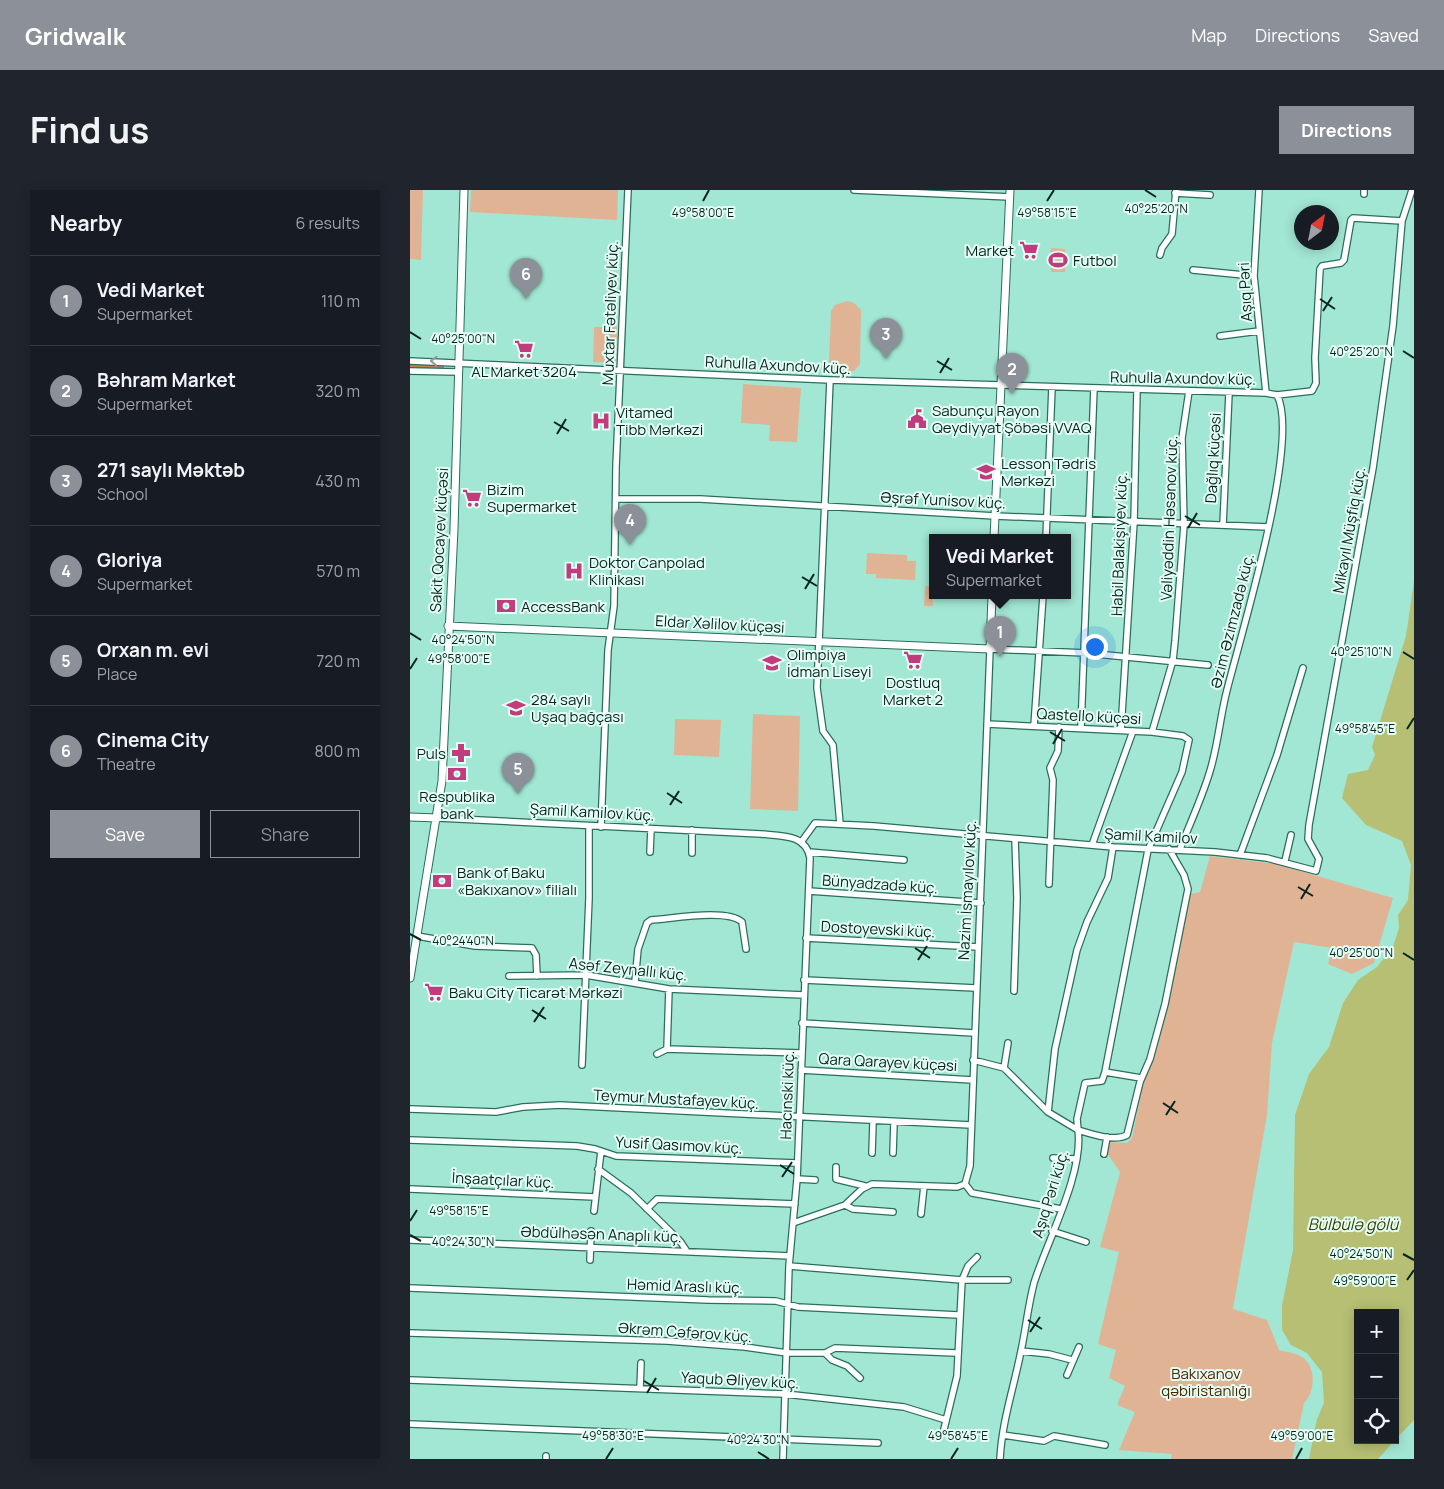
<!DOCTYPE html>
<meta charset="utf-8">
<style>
:root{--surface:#171b24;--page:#20242c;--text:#f1f3f6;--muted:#9ea1a6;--line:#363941;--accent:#8c9099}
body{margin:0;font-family:Manrope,sans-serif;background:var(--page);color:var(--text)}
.controls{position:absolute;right:15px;bottom:15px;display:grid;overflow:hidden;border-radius:0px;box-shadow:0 2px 12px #0003}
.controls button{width:45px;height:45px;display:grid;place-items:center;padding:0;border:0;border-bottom:1px solid var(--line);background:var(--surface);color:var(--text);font:25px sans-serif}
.compass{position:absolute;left:884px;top:15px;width:45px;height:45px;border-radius:50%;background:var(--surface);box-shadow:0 2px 12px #0003;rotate:32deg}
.you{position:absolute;left:684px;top:456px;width:18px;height:18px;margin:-12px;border:4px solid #fff;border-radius:50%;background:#1a73e8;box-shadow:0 0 0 8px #1a73e833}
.badge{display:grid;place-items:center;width:32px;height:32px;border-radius:50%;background:var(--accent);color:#fff;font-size:16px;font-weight:700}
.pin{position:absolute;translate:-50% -41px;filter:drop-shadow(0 1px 2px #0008)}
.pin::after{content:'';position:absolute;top:26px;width:18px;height:15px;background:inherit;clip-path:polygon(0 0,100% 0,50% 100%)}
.popup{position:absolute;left:519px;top:344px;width:142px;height:65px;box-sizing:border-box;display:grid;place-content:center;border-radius:0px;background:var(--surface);filter:drop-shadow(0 1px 4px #0005);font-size:16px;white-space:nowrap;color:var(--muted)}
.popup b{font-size:19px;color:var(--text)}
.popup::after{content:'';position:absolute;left:50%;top:100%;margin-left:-10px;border:10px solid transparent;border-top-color:var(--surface)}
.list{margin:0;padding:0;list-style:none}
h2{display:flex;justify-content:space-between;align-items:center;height:65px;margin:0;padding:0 20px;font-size:21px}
h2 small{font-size:16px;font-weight:400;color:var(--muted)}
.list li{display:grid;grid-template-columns:32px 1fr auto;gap:15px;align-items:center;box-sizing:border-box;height:90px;padding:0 20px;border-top:1px solid var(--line)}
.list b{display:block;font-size:19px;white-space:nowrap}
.list p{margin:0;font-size:16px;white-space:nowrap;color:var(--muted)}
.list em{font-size:16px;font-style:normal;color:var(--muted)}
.actions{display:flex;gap:10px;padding:15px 20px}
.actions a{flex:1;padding:11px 0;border:1px solid var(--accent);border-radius:0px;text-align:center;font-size:18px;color:var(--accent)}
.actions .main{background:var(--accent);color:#fff}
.icon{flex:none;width:28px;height:28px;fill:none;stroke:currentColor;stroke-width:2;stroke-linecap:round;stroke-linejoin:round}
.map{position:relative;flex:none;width:1004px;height:1269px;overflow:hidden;border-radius:0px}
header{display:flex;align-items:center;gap:30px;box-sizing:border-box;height:70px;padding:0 25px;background:var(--accent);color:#fff}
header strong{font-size:24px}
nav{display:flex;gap:28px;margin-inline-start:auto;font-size:18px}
.intro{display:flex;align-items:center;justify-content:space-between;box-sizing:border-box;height:120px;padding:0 30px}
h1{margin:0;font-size:35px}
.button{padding:12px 22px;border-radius:0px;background:var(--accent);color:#fff;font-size:18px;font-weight:700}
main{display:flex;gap:30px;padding:0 30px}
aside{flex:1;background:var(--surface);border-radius:0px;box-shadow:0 2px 12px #0003}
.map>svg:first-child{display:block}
.green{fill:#e1b395}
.forest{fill:#c08053}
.water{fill:#b6bf73}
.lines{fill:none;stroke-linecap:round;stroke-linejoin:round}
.minor-casing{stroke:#2a6e5e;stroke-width:8}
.tertiary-casing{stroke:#2a6e5e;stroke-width:9}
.minor{stroke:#fff;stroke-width:5.5}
.tertiary{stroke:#fff;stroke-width:7}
.oneway{stroke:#8f9c99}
.ticks{fill:none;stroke:#07241d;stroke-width:2}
.labels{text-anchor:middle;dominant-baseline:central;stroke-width:4;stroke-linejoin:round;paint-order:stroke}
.poi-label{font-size:15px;fill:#07241d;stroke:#e4fef6;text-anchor:start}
.street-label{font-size:15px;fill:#07241d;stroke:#e4fef6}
.park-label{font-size:15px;fill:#4e2400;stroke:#e4fef6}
.water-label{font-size:16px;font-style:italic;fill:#383d00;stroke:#e4fef6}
.ticks-label{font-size:12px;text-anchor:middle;fill:#07241d;stroke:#e4fef6;stroke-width:4;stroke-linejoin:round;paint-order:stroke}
</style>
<header>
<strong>Gridwalk</strong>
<nav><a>Map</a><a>Directions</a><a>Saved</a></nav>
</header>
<div class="intro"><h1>Find us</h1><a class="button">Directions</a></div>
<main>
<aside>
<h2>Nearby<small>6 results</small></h2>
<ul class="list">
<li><span class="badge">1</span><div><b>Vedi Market</b><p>Supermarket</p></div><em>110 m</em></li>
<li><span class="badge">2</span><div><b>Bəhram Market</b><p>Supermarket</p></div><em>320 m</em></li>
<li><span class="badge">3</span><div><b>271 saylı Məktəb</b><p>School</p></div><em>430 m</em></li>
<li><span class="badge">4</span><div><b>Gloriya</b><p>Supermarket</p></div><em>570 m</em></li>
<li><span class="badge">5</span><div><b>Orxan m. evi</b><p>Place</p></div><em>720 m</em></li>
<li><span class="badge">6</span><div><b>Cinema City</b><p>Theatre</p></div><em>800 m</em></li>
</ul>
<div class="actions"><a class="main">Save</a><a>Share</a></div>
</aside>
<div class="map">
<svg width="1004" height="1269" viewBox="0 0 1004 1269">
<rect width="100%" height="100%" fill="#a2e7d3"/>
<path class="green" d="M0,0H13L11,70L0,69Z
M61,0H208L207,30L60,22Z
M641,58L655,59V82H641Z
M437,111L444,113L451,120L450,174L444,181L431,183L422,177L419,171L421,121L425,115Z
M184,137H207L206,173L183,172Z
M333,194L391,198L387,252L359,251L360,235L331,233Z
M457,363L497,365V371H506L505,390L466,388V384H456Z
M515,396L522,397L523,416H514Z
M343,524L390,526L388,621L340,619Z
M265,529L311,530L309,567L264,565Z
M800,666L866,674L983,708L964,773L942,784L918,774L922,758L884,752L862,853L857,925L823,1119L857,1130L869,1160C876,1162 886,1163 892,1167C907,1177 905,1202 894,1213L882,1269H761L762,1264L709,1260L725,1222L707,1215L715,1196L699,1188L706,1160L688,1154L709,1062L690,1057L710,982L697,963L699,952L717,953L722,948L734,888L780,704L790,702Z"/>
<path class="forest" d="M0,174L34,175V179L0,178Z"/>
<path class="water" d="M1004,391V1230L985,1250V1123H948V1250H985L968,1269H899L907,1229L914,1213L912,1182L897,1163L881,1155L872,1140V1116L883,1060L885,925L899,884L919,857L933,813L948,790L967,777L983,757L989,738L988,725L998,710L1001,675L992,651L956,635L932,608L938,584L958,580L965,565L962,557L996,446Z"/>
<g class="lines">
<g class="minor-casing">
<path id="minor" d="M444,0L600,7
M849,0L844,86L856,203
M765,3L800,5
M954,4V0
M750,65L752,58L762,44L766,0
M783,80L844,86
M810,146L849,141
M0,171L420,190L856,203L867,205L902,201L906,193L905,168L910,79L912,76L931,73L934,70L941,30L943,28L992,31
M0,181L48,182
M420,190L407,498L413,541L423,555L430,634
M207,309H290L585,326L858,337
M813,335L819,203
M636,348L642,197
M577,534L742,542L773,546L779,550L772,582L738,660L695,882L692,891L675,893L667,929L668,940
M624,536L633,406
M671,538L684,198
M711,540L724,332L727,200
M742,542L763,470L765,451L774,335L772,248L779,201
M28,628L351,644C371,646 396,644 400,668L387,989L379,1076L373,1269
M191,637L198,460L204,416L206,277L218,0
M392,651L405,633L464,636L703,657L805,662L857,668L906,681L909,669L898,649L899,635L963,278L983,136L992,31L1002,0
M682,655L723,541
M770,659C780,633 792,608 800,581C808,555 810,527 817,500C831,444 891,250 867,205
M240,662L241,639
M399,662L494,670
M282,663V640
M830,665L867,565L893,478
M875,671L881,645
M639,694L643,590L640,578L648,561L649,537
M399,701L571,713
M7,746L65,756L122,758L126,765L127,786
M396,748L568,757
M99,786L176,785L259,799L394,805
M394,790L566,798
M225,792L228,759L237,733L241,730C261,729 317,718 332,732L336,759
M259,799L257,859L391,863
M604,801L607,708L605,649
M392,833L564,843
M247,864L257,859
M563,870L594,878L638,922L668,940
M172,875L179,708V637
M594,878L598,853
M391,880L563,890
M695,882L731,888
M0,919L86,922L113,917L150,915L561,935
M638,922L645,859L667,760L677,732L698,688L703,657
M0,950L167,956L185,959L206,966L387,973
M462,963L463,932
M483,963L484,933
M694,964L697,947
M643,968L666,969
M426,977V989L455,996
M188,979L221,1003L270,1051L276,1060
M387,989L405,990
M555,994L560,976L580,459L676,463L798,475
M555,994L562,1003L651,1019
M0,999L185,1007
M435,1015L443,1019L483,1022
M237,1019L247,1009L385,1014
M184,1021L191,961
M511,1024L514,996
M383,1033L435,1015L452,999L462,994L547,997L555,994
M642,1041L676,1052
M0,1050L380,1066
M180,1070L181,1041
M379,1076L552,1090H598
M0,1098L298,1110L366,1111L388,1117L548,1125
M0,1143L257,1151L335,1157L377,1163H415L425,1158L546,1163
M611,1161L639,1164L662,1170
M415,1163L422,1170L437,1176L450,1188
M657,1185L669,1157
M0,1190L375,1204L494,1217L536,1230
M230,1198L231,1173
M0,1234L468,1253
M534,1239L547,1186L552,1090L558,1076L567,1067
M593,1245L634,1251L644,1246L695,1255
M136,1266V1269
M590,1269C592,1231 604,1197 611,1161C616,1138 618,1116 624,1093C637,1051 674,983 668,940C681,944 705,952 717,945L730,892L740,869L755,814L778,699L774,685L759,659"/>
</g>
<g class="tertiary-casing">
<path id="tertiary" d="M584,348L600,0
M38,436L580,459L582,406
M0,627L28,628
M0,788L32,591L44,339L54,0"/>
</g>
<use href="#minor" class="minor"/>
<use href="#tertiary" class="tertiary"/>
</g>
<defs><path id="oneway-chevron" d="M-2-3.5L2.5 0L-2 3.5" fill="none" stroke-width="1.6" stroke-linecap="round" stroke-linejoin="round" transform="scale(1.25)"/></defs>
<use class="oneway" href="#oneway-chevron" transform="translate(24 171) rotate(-178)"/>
<path class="ticks" d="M735,0L746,7M293,11L299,0M637,11L644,0M910,109L925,119M913,121L922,107M0,142L11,149M993,161L1004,168M527,171L542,180M530,183L539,168M144,232L159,241M147,244L156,229M775,326L790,335M778,338L787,323M392,387L407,396M395,399L404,384M0,443L11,450M993,462L1004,469M0,479L7,468M997,539L1004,528M640,542L655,551M643,554L652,539M257,603L272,613M260,615L269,601M888,697L903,706M891,709L900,694M0,744L11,750M505,758L520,768M993,763L1004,770M508,770L517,756M122,820L136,829M124,832L134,817M753,913L768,923M756,925L765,911M370,975L384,984M372,987L382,972M0,1031L7,1020M0,1045L11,1051M993,1064L1004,1070M997,1090L1004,1080M618,1130L632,1139M620,1142L630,1127M234,1191L249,1200M237,1203L246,1188M348,1262L359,1269M196,1269L203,1258M541,1269L548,1258M886,1269L892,1258"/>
<defs>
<g id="supermarket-bare" transform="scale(1.5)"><path d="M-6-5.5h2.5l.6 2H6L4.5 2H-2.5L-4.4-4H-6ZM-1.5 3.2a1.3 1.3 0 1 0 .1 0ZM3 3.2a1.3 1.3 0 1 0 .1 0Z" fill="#c23c7d" stroke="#e4fef6" stroke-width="2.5" paint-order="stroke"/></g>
<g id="stadium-bare" transform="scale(1.5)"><path d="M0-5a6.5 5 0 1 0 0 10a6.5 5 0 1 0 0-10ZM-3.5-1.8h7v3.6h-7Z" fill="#c23c7d" stroke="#e4fef6" stroke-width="2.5" paint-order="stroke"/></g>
<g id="civic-bare" transform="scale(1.5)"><path d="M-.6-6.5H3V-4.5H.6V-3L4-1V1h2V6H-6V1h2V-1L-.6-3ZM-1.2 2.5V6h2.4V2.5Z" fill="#c23c7d" stroke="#e4fef6" stroke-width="2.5" paint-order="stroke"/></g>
<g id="hospital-bare" transform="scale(1.5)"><path d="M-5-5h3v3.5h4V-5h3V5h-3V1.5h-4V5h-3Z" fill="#c23c7d" stroke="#e4fef6" stroke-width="2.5" paint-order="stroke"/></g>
<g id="school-bare" transform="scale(1.5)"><path d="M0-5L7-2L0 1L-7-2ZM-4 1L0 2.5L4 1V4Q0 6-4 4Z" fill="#c23c7d" stroke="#e4fef6" stroke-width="2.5" paint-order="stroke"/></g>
<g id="bank-bare" transform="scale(1.5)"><path d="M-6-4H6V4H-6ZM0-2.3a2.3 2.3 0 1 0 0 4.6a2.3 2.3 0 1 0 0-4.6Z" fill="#c23c7d" stroke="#e4fef6" stroke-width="2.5" paint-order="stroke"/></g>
<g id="pharmacy-bare" transform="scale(1.5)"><path d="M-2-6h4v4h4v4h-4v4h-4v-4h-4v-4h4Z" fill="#c23c7d" stroke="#e4fef6" stroke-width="2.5" paint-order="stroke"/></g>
</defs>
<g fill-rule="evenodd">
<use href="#supermarket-bare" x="619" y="60"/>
<use href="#stadium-bare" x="648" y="70"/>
<use href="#supermarket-bare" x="114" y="159"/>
<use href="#civic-bare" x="507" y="229"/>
<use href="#hospital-bare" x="191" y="231"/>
<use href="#school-bare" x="576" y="282"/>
<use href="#supermarket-bare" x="62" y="308"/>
<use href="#hospital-bare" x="164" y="381"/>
<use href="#bank-bare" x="96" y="416"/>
<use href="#supermarket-bare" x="503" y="470"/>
<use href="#school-bare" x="362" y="473"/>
<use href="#school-bare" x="106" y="518"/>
<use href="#pharmacy-bare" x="51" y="563"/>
<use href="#bank-bare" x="47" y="584"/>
<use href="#bank-bare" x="32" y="691"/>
<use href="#supermarket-bare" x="24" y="802"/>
</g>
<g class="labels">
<g class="poi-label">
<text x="604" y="60" text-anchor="end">Market</text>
<text x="663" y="70">Futbol</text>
<text x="114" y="181" text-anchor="middle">AL Market 3204</text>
<text x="522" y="220">Sabunçu Rayon<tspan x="522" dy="17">Qeydiyyat Şöbəsi VVAQ</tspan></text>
<text x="206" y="222">Vitamed<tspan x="206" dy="17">Tibb Mərkəzi</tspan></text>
<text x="591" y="273">Lesson Tədris<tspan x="591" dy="17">Mərkəzi</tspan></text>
<text x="77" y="299">Bizim<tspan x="77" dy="17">Supermarket</tspan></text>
<text x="179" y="372">Doktor Canpolad<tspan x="179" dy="17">Klinikası</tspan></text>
<text x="111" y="416">AccessBank</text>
<text x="377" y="464">Olimpiya<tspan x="377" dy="17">İdman Liseyi</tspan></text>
<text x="503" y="492" text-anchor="middle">Dostluq<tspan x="503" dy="17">Market 2</tspan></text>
<text x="121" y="509">284 saylı<tspan x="121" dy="17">Uşaq bağçası</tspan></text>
<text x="36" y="563" text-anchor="end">Puls</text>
<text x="47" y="606" text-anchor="middle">Respublika<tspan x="47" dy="17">bank</tspan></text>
<text x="47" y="682">Bank of Baku<tspan x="47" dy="17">«Bakıxanov» filialı</tspan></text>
<text x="39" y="802">Baku City Ticarət Mərkəzi</text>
</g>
<g class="street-label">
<text transform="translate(835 102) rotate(-93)">Aşıq Pəri</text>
<text transform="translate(200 123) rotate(-88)">Muxtar Fətəliyev küç.</text>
<text transform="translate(368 175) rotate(3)">Ruhulla Axundov küç.</text>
<text transform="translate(773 188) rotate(1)">Ruhulla Axundov küç.</text>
<text transform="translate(803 268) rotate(-87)">Dağlıq küçəsi</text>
<text transform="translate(533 310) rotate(3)">Əşrəf Yunisov küç.</text>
<text transform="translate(759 328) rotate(-88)">Vəliyəddin Həsənov küç.</text>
<text transform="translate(939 340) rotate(-80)">Mikayıl Müşfiq küç.</text>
<text transform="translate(29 350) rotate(-87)">Sakit Qocayev küçəsi</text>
<text transform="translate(709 354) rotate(-88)">Habil Balakişiyev küç.</text>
<text transform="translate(822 431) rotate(-76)">Əzim Əzimzadə küç.</text>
<text transform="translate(310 434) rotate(3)">Eldar Xəlilov küçəsi</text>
<text transform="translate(679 526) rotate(3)">Qastello küçəsi</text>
<text transform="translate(182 622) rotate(3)">Şamil Kamilov küç.</text>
<text transform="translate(741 646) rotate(3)">Şamil Kamilov</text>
<text transform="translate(470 694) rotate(4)">Bünyadzadə küç.</text>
<text transform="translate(557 700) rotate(-87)">Nazim İsmayılov küç.</text>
<text transform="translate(468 739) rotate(3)">Dostoyevski küç.</text>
<text transform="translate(218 779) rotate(6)">Asəf Zeynallı küç.</text>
<text transform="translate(478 872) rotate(3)">Qara Qarayev küçəsi</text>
<text transform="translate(377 905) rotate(-88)">Hacınski küç.</text>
<text transform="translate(266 909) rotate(3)">Teymur Mustafayev küç.</text>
<text transform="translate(269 955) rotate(3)">Yusif Qasımov küç.</text>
<text transform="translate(93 990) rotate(3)">İnşaatçılar küç.</text>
<text transform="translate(640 1004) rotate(-73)">Aşıq Pəri küç.</text>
<text transform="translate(191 1044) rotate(2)">Əbdülhəsən Anaplı küç.</text>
<text transform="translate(275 1096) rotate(2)">Həmid Araslı küç.</text>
<text transform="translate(275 1142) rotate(4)">Əkrəm Cəfərov küç.</text>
<text transform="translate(330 1190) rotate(3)">Yaqub Əliyev küç.</text>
</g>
<g class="park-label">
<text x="796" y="1183">Bakıxanov<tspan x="796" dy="17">qəbiristanlığı</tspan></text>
</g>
<g class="water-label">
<text x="943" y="1034">Bülbülə gölü</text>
</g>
</g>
<g class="ticks-label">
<text x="746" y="23">40°25'20"N</text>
<text x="293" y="27">49°58'00"E</text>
<text x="637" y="27">49°58'15"E</text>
<text x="53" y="153">40°25'00"N</text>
<text x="951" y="166">40°25'20"N</text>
<text x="53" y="454">40°24'50"N</text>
<text x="951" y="466">40°25'10"N</text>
<text x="49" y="473">49°58'00"E</text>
<text x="955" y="543">49°58'45"E</text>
<text x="53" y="755">40°24'40"N</text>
<text x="951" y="767">40°25'00"N</text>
<text x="49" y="1025">49°58'15"E</text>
<text x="53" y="1056">40°24'30"N</text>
<text x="951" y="1068">40°24'50"N</text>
<text x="955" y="1095">49°59'00"E</text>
<text x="203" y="1250">49°58'30"E</text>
<text x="548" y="1250">49°58'45"E</text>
<text x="892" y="1250">49°59'00"E</text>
<text x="348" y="1254">40°24'30"N</text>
</g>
</svg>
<div class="controls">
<button>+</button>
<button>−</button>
<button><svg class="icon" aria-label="locate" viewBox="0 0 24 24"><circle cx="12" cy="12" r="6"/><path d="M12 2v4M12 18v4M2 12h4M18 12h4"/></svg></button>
</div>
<svg class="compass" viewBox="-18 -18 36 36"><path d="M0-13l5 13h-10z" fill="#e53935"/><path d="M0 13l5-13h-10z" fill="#9ea1a6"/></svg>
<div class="you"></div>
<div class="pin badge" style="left:590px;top:467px">1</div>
<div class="popup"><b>Vedi Market</b>Supermarket</div>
<div class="pin badge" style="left:602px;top:204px">2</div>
<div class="pin badge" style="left:476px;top:169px">3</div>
<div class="pin badge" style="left:220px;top:355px">4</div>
<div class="pin badge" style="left:108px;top:604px">5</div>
<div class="pin badge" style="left:116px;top:109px">6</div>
</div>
</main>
